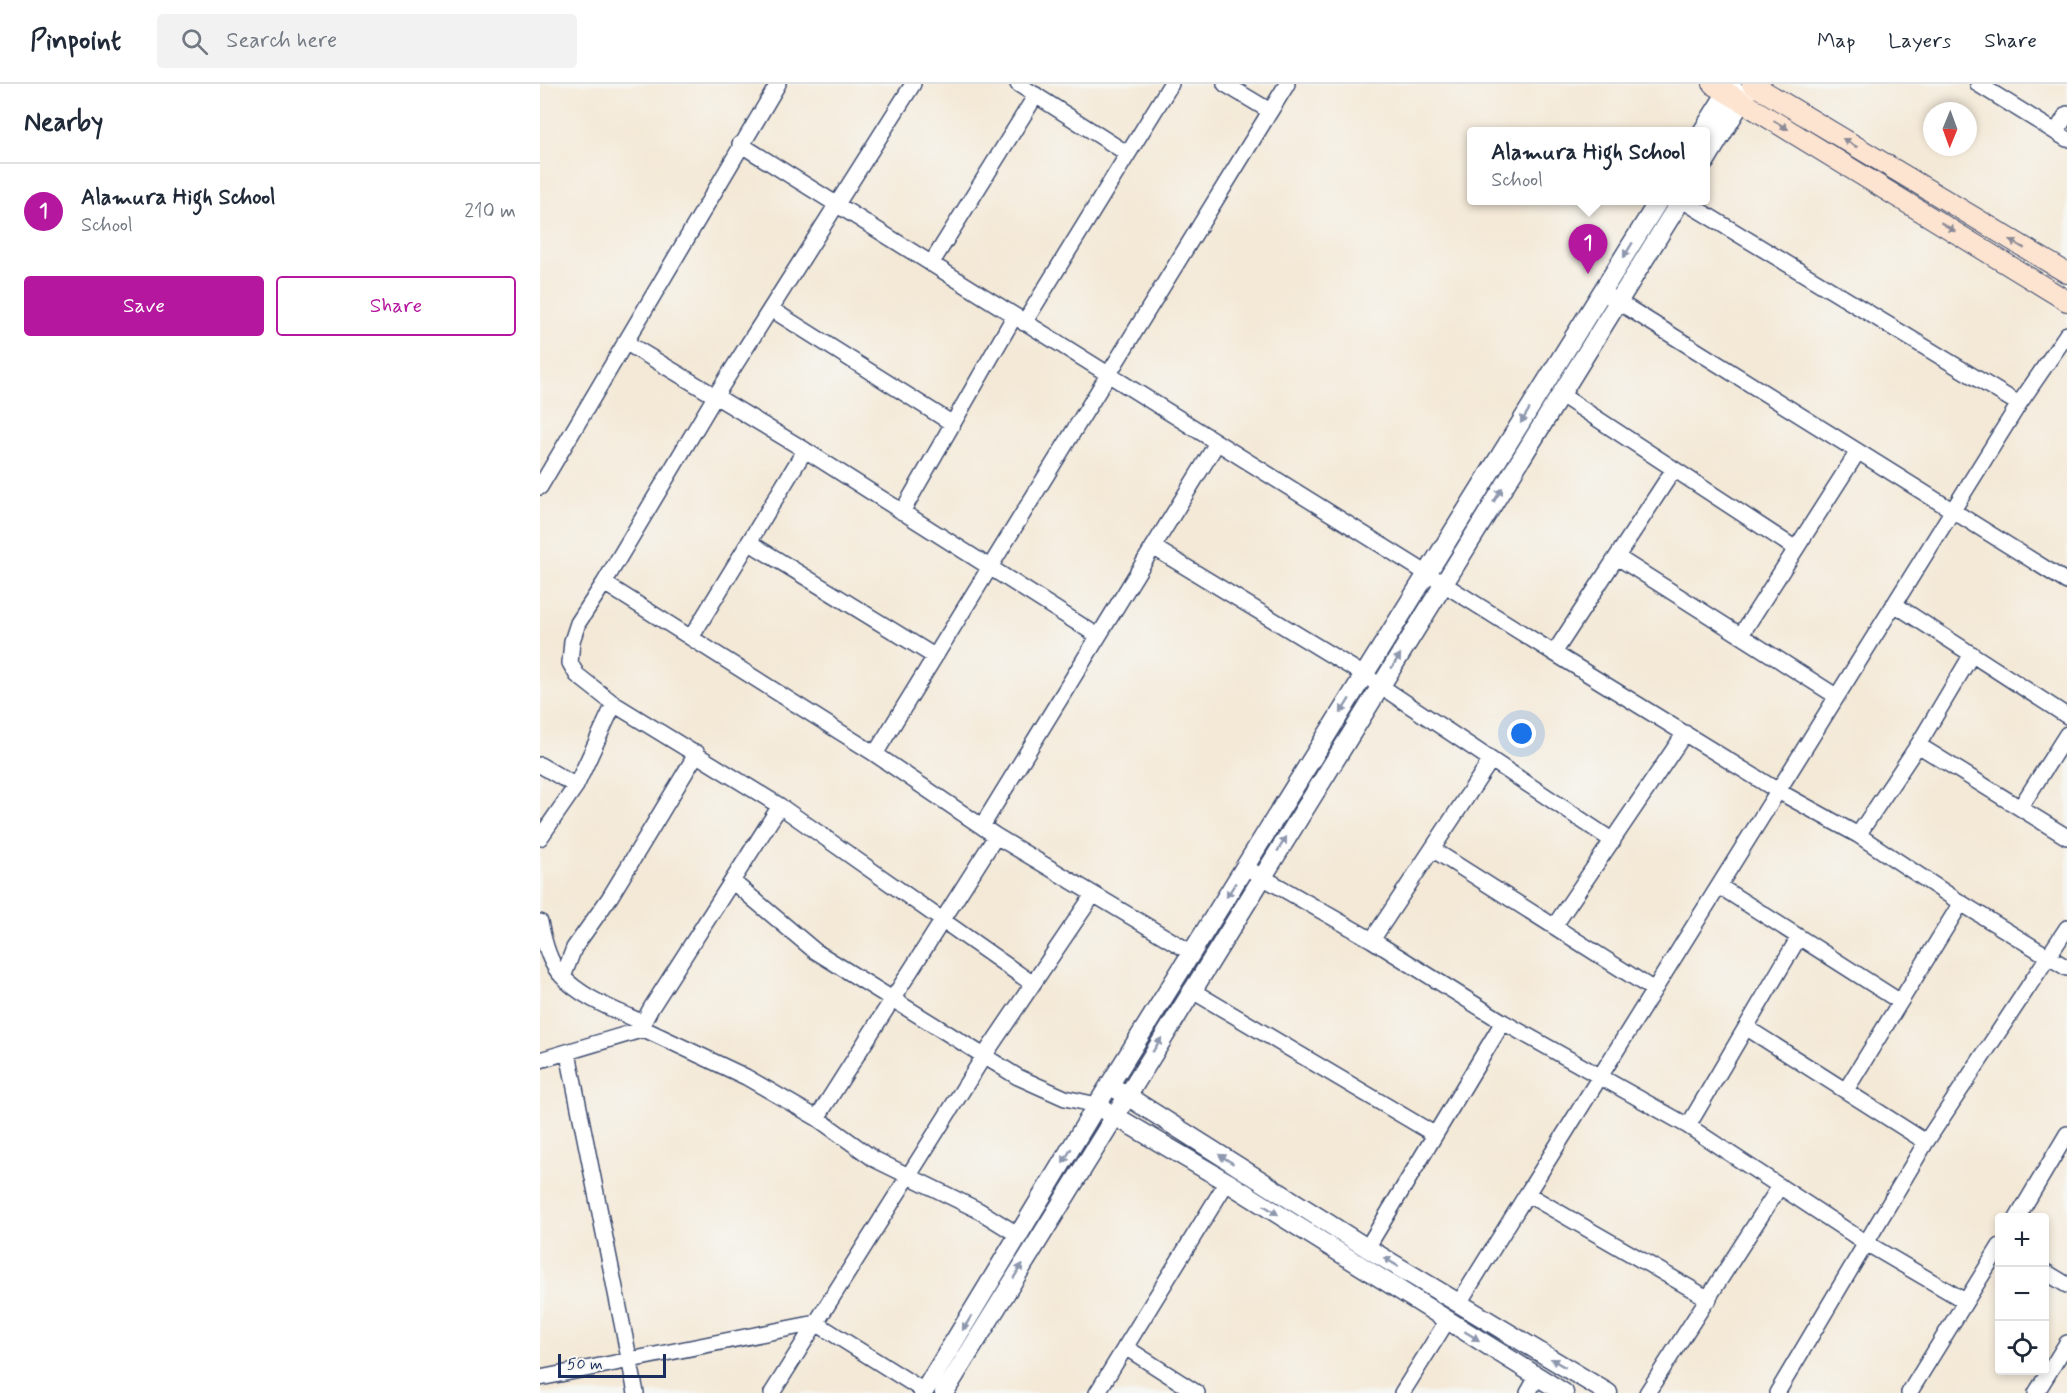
<!DOCTYPE html>
<meta charset="utf-8">
<style>
:root{--surface:#fff;--page:#f2f2f3;--text:#1f2937;--muted:#747a83;--line:#e0e1e3;--accent:#b5179e}
body{margin:0;font-family:Mynerve,sans-serif;background:var(--page);color:var(--text)}
.controls{position:absolute;right:18px;bottom:18px;display:grid;overflow:hidden;border-radius:6px;box-shadow:0 3px 9px #0003}
.controls button{width:54px;height:54px;display:grid;place-items:center;padding:0;border:0;border-bottom:2px solid var(--line);background:var(--surface);color:var(--text);font:30px sans-serif}
.compass{position:absolute;left:1383px;top:18px;width:54px;height:54px;border-radius:50%;background:var(--surface);box-shadow:0 3px 9px #0003;rotate:181deg}
.scale{position:absolute;left:18px;bottom:15px;width:108px;box-sizing:border-box;padding-left:6px;border:3px solid #1b2f5e;border-top:0;font-size:16px;line-height:21px;white-space:nowrap;color:#1b2f5e;-webkit-text-stroke:4px #f6f6f2;paint-order:stroke}
.you{position:absolute;left:982px;top:650px;width:21px;height:21px;margin:-15px;border:4px solid #fff;border-radius:50%;background:#1a73e8;box-shadow:0 0 0 9px #1a73e833}
.badge{display:grid;place-items:center;width:39px;height:39px;border-radius:50%;background:var(--accent);color:#fff;font-size:20px;font-weight:700}
.pin{position:absolute;translate:-50% -50px;filter:drop-shadow(0 2px 3px #0008)}
.pin::after{content:'';position:absolute;top:32px;width:21px;height:18px;background:inherit;clip-path:polygon(0 0,100% 0,50% 100%)}
.popup{position:absolute;left:927px;top:43px;width:243px;height:78px;box-sizing:border-box;display:grid;place-content:center;border-radius:6px;background:var(--surface);filter:drop-shadow(0 2px 4px #0005);font-size:20px;white-space:nowrap;color:var(--muted)}
.popup b{font-size:22px;color:var(--text)}
.popup::after{content:'';position:absolute;left:50%;top:100%;margin-left:-12px;border:12px solid transparent;border-top-color:var(--surface)}
.list{margin:0;padding:0;list-style:none}
h2{display:flex;justify-content:space-between;align-items:center;height:78px;margin:0;padding:0 24px;font-size:26px}
h2 small{font-size:20px;font-weight:400;color:var(--muted)}
.list li{display:grid;grid-template-columns:39px 1fr auto;gap:18px;align-items:center;box-sizing:border-box;height:96px;padding:0 24px;border-top:2px solid var(--line)}
.list b{display:block;font-size:22px;white-space:nowrap}
.list p{margin:0;font-size:20px;white-space:nowrap;color:var(--muted)}
.list em{font-size:20px;font-style:normal;color:var(--muted)}
.actions{display:flex;gap:12px;padding:18px 24px}
.actions a{flex:1;padding:14px 0;border:2px solid var(--accent);border-radius:6px;text-align:center;font-size:21px;color:var(--accent)}
.actions .main{background:var(--accent);color:#fff}
.icon{flex:none;width:33px;height:33px;fill:none;stroke:currentColor;stroke-width:2;stroke-linecap:round;stroke-linejoin:round}
.map{position:relative;flex:none;width:1527px;height:1309px;overflow:hidden}
header{display:flex;align-items:center;gap:36px;box-sizing:border-box;height:84px;padding:0 30px;background:var(--surface);border-bottom:2px solid var(--line)}
header strong{font-size:28px}
nav{display:flex;gap:33px;margin-inline-start:auto;font-size:21px}
.search{width:420px;height:54px;background:var(--page);display:flex;align-items:center;gap:15px;box-sizing:border-box;padding:0 21px;border-radius:6px;color:var(--muted);font-size:22px}
main{display:flex}
aside{flex:1;background:var(--surface)}
.map>svg:first-child{display:block}
.lines{fill:none;stroke-linecap:round;stroke-linejoin:round}
.minor-casing{stroke:#3c4b70;stroke-width:18}
.tertiary-casing{stroke:#3c4b70;stroke-width:21}
.secondary-casing{stroke:#3c4b70;stroke-width:22}
.minor{stroke:#fff;stroke-width:15}
.tertiary{stroke:#fff;stroke-width:18}
.secondary{stroke:#fde4d0;stroke-width:20}
.oneway{fill:#8c8a97}
.oneway2{fill:#8d97ae}
</style>
<header>
<strong>Pinpoint</strong>
<div class="search"><svg class="icon" aria-label="search" viewBox="0 0 24 24"><circle cx="10" cy="10" r="6"/><path d="M15 15l6 6"/></svg>Search here</div>
<nav><a>Map</a><a>Layers</a><a>Share</a></nav>
</header>
<main>
<aside>
<h2>Nearby<small></small></h2>
<ul class="list">
<li><span class="badge">1</span><div><b>Alamura High School</b><p>School</p></div><em>210 m</em></li>
</ul>
<div class="actions"><a class="main">Save</a><a>Share</a></div>
</aside>
<div class="map">
<svg width="1527" height="1309" viewBox="0 0 1527 1309">
<rect width="100%" height="100%" fill="#f6f6f2"/>
<filter id="ink" filterUnits="userSpaceOnUse"><feTurbulence type="fractalNoise" baseFrequency=".0167" numOctaves="2"/><feDisplacementMap in="SourceGraphic" scale="12" xChannelSelector="R" yChannelSelector="G"/><feConvolveMatrix kernelMatrix="1 2 1 2 8 2 1 2 1" color-interpolation-filters="sRGB"/></filter>
<filter id="wash" filterUnits="userSpaceOnUse"><feTurbulence type="fractalNoise" baseFrequency=".008" numOctaves="4" result="noise"/><feDisplacementMap in="SourceGraphic" scale="24" xChannelSelector="R" yChannelSelector="G"/><feGaussianBlur stdDeviation="1.35" result="paint"/><feColorMatrix in="noise" values="0 0 0 0 0 0 0 0 0 0 0 0 0 0 0 0 0 1.4 0 .05"/><feComposite in="paint" operator="in"/></filter>
<g filter="url(#wash)">
<rect width="100%" height="100%" fill="#f4e9d7"/>
</g>
<g filter="url(#ink)">
<g class="lines">
<g class="minor-casing">
<path id="minor" d="M373,0L176,311L64,499L335,670L456,752L652,869
M478,0L588,70
M685,0L730,27
M1438,0L1527,55
M1516,48L1527,30
M200,60L1014,569L1238,707L1318,751L1421,819L1527,884
M1142,116L1479,320
M391,180L496,11
M1069,212L1527,498
M231,225L413,340
M484,239L631,0
M85,258L265,366L558,552
M1021,311L1256,465
M0,403L238,0
M362,428L474,233
M210,459L394,572
M613,463L824,591L1073,757
M1077,473L1296,612
M64,499L38,539L32,557L30,579L37,591L74,620L240,722L111,924L103,939L104,945
M1354,520L1527,632
M1201,551L1317,369
M152,552L265,366
M1014,569L1134,385
M1378,661L1527,753
M335,670L747,0
M0,681L36,702L74,620
M240,722L493,900
M1480,724L1527,650
M442,742L677,359
M1318,751L1378,661L1432,570
M0,754L36,702
M892,765L1114,906
M705,783L832,856L963,938L1148,1042L1326,1159L1425,1217
M192,797L275,867L444,972L478,993L525,1014L557,1021
M1179,802L1359,917
M0,838C3,854 9,879 21,891C41,914 76,926 103,939
M1015,841L1145,649
M832,856L951,676
M23,893L34,864L70,813L157,669
M651,906L894,1050
M1207,944L1386,1058
M28,969L96,1309
M0,976L104,945L206,993L277,1034L334,1075L438,1126L480,1152
M1306,1006L1421,819
M277,1034L456,752
M1148,1042L1259,853
M987,1110L1169,1215
M1477,1134L1527,1050
M827,1164L963,938
M1504,1187L1527,1201
M919,1219L1479,320L1527,250
M585,1263L657,1309
M0,1294L276,1239L384,1307
M232,1309L444,972L553,811
M557,1309L687,1098
M862,1309L907,1237
M988,1309L997,1293
M1107,1309L1240,1102
M1237,1309L1386,1058L1527,844
M1369,1309L1460,1162
M1496,1309L1527,1259"/>
</g>
<g class="tertiary-casing">
<path id="tertiary" d="M1162,48L1192,0
M1165,78L1212,0
M576,1005L827,1164L1068,1309
M563,1025L687,1098L1024,1309
M383,1309L557,1021L1119,116
M404,1309L1141,116"/>
</g>
<g class="secondary-casing">
<path id="secondary" d="M1173,0L1527,217
M1212,0L1527,189"/>
</g>
<use href="#minor" class="minor"/>
<use href="#tertiary" class="tertiary"/>
<use href="#secondary" class="secondary"/>
</g>
<defs><path id="oneway-solid" d="M-6-.8H1V-3.2L6.5 0L1 3.2V.8H-6Z" transform="scale(1.5)"/></defs>
<g class="oneway">
<use href="#oneway-solid" transform="translate(1241 41) rotate(31)"/>
<use href="#oneway-solid" transform="translate(1310 59) rotate(-149)"/>
<use href="#oneway-solid" transform="translate(1408 143) rotate(32)"/>
<use href="#oneway-solid" transform="translate(1477 160) rotate(-149)"/>
</g>
<g class="oneway2">
<use href="#oneway-solid" transform="translate(1088 166) rotate(122)"/>
<use href="#oneway-solid" transform="translate(985 332) rotate(122)"/>
<use href="#oneway-solid" transform="translate(958 411) rotate(-58)"/>
<use href="#oneway-solid" transform="translate(856 577) rotate(-58)"/>
<use href="#oneway-solid" transform="translate(805 622) rotate(122)"/>
<use href="#oneway-solid" transform="translate(742 760) rotate(-58)"/>
<use href="#oneway-solid" transform="translate(691 806) rotate(122)"/>
<use href="#oneway-solid" transform="translate(617 961) rotate(-58)"/>
<use href="#oneway-solid" transform="translate(527 1072) rotate(120)"/>
<use href="#oneway-solid" transform="translate(686 1075) rotate(-148)"/>
<use href="#oneway-solid" transform="translate(731 1126) rotate(32)"/>
<use href="#oneway-solid" transform="translate(851 1178) rotate(-149)"/>
<use href="#oneway-solid" transform="translate(478 1187) rotate(-59)"/>
<use href="#oneway-solid" transform="translate(427 1239) rotate(122)"/>
<use href="#oneway-solid" transform="translate(932 1252) rotate(32)"/>
<use href="#oneway-solid" transform="translate(1018 1279) rotate(-149)"/>
</g>
</g>
</svg>
<div class="controls">
<button>+</button>
<button>−</button>
<button><svg class="icon" aria-label="locate" viewBox="0 0 24 24"><circle cx="12" cy="12" r="6"/><path d="M12 2v4M12 18v4M2 12h4M18 12h4"/></svg></button>
</div>
<svg class="compass" viewBox="-18 -18 36 36"><path d="M0-13l5 13h-10z" fill="#e53935"/><path d="M0 13l5-13h-10z" fill="#747a83"/></svg>
<div class="scale">50 m</div>
<div class="you"></div>
<div class="pin badge" style="left:1048px;top:190px">1</div>
<div class="popup"><b>Alamura High School</b>School</div>
</div>
</main>
